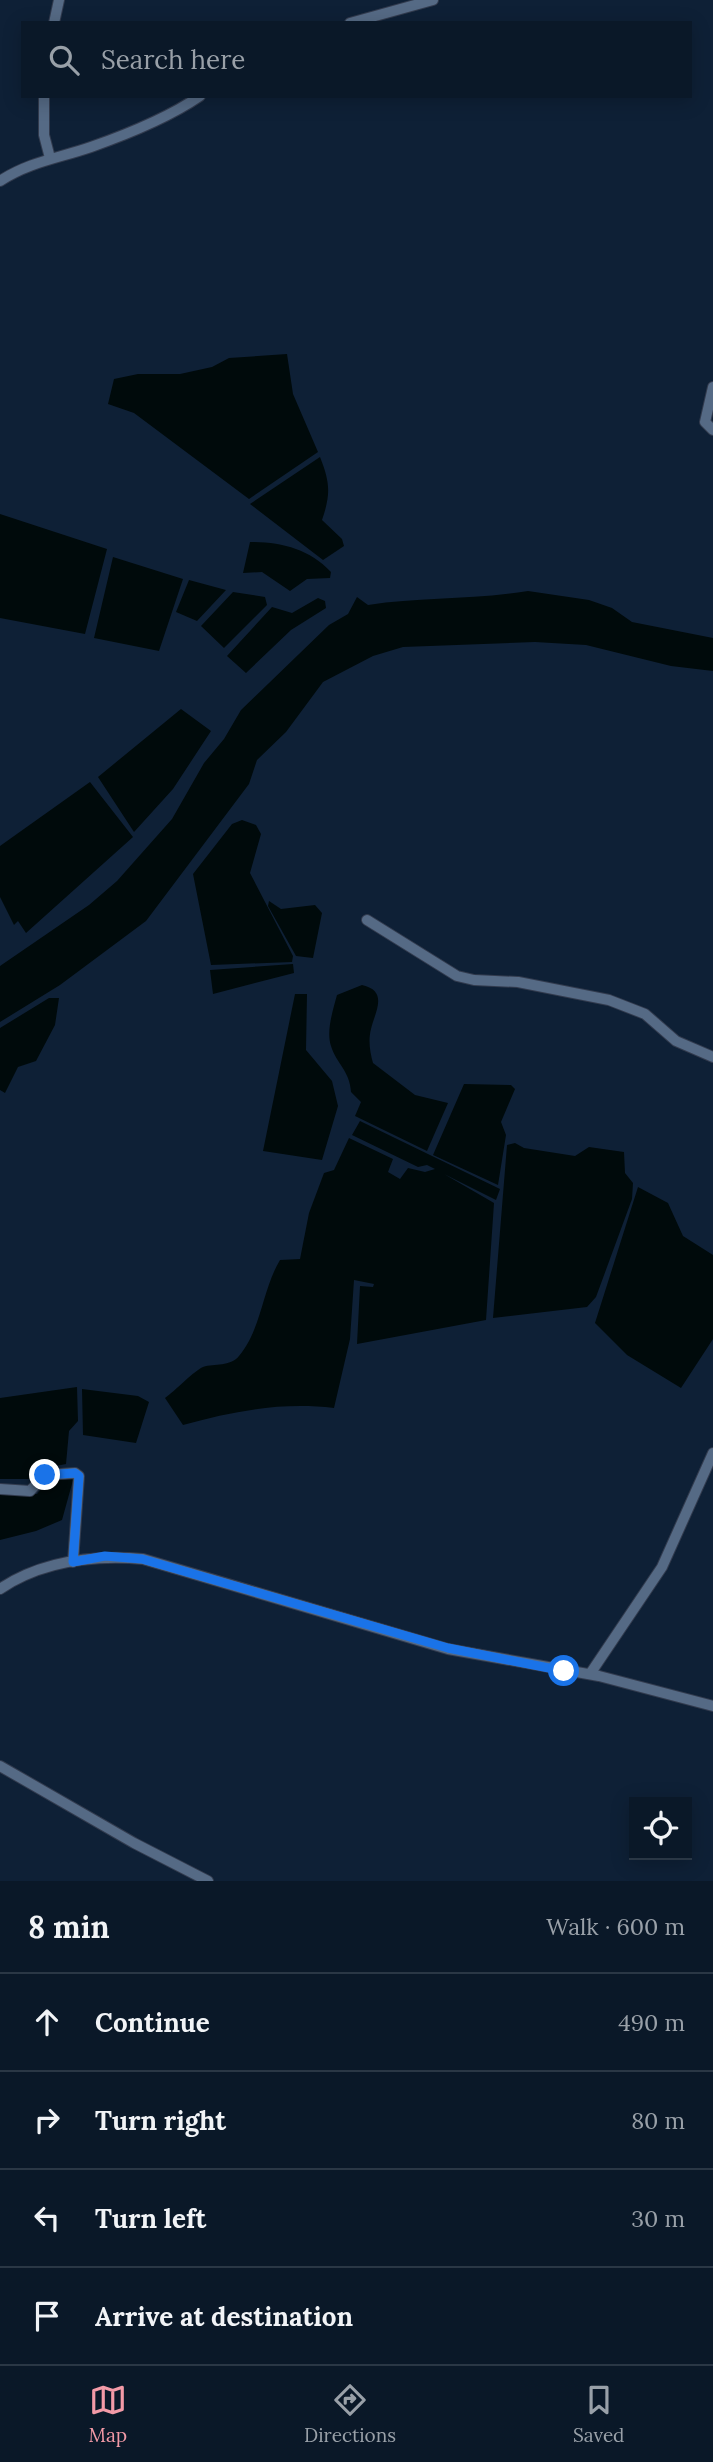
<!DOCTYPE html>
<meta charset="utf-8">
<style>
:root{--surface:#0a1828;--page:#182534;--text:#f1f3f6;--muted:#99a0a8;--line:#2a3745;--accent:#f39aa7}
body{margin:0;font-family:Lora,serif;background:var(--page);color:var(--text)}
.controls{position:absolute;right:21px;bottom:21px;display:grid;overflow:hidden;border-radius:0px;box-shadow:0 4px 18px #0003}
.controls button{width:63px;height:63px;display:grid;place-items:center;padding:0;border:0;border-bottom:2px solid var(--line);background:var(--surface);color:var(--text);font:35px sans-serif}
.stop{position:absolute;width:21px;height:21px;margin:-16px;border:5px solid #1a73e8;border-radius:50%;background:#fff}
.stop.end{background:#1a73e8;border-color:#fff;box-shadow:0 2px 7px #0008}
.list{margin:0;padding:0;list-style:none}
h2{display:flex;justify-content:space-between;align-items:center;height:91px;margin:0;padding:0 28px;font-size:30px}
h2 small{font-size:23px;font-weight:400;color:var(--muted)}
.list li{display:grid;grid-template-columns:46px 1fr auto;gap:21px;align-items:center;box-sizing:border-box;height:98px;padding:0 28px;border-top:2px solid var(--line)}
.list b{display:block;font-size:26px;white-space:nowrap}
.list em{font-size:23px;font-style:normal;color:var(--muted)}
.icon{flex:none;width:38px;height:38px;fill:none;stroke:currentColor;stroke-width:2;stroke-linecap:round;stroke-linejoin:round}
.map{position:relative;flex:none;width:713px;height:1881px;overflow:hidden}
.search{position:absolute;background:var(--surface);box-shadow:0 4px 18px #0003;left:21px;right:21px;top:21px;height:77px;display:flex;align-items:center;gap:18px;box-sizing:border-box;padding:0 24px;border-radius:0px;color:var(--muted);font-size:26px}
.sheet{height:483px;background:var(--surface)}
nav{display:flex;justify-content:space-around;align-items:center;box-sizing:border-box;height:98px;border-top:2px solid var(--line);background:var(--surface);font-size:19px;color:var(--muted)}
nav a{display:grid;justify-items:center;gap:4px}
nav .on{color:var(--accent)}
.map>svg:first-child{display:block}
.water{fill:#000a0b}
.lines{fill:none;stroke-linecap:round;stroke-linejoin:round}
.minor-casing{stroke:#323b4e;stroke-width:12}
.minor{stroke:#556a85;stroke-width:10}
.route{stroke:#1a73e8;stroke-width:9}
</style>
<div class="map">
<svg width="713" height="1881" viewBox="0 0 713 1881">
<rect width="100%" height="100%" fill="#0e2036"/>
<path class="water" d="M287,354L293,394L318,452L249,499L134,413L108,404L114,379L138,374H180L212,367L229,358Z
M320,457C330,482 331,494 322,520L342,539L344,546L323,560L250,504Z
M0,514L107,549L85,634L0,618Z
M250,542C282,542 309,549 331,572L330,578L307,579L290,591L262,572L243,573Z
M113,557L183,579L159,651L94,638Z
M189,580L226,590L197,621L176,612Z
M528,591L589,600L612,608L632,622L713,638V671L671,666L586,645L535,642L403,647L373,656L323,682L286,732L257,760L249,784L146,921L60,985L0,1022V966L89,905L117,881L172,819L204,763L224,739L241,710L329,625L348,614L357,597L368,605C421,597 474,600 528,591Z
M233,592L265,597L267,605L224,648L201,626Z
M318,598L325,601L326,608L291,630L246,673L227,656L272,607L292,613Z
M181,709L211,731L173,789L134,832L98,777Z
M90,782L133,837L26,933L18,921L14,925L0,897V846Z
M242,820L256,825L261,834L250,873L293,956L292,962L211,965L193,874L232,824Z
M269,901L281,909L315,905L322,913L313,958L296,956L268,906Z
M293,964L294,973L213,994L210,970Z
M362,985C389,991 375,1012 371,1029C368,1041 370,1052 373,1063L415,1095L448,1103L427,1151L355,1116L361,1102L351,1092C350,1071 336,1063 331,1046C326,1031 333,1010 337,995Z
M295,994H307L306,1050L332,1081L338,1106L322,1160L263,1151Z
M49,998H59L55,1025L36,1061L18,1067L5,1093L0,1090V1028Z
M464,1084L511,1085L515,1089L501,1122L506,1135L498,1185L433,1155Z
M360,1121L500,1189L496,1200L444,1174L494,1203L486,1320L357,1344L360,1286L373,1287L374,1284L354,1280L350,1339L334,1408C281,1402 233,1411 183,1425L165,1398C175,1391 195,1370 203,1367C215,1363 230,1367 239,1356C262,1328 262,1290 280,1260L300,1259L309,1213L324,1173L334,1170L349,1138L393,1159L388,1172L400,1179L408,1168L425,1172L435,1169L427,1165L418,1167L352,1135Z
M515,1143L524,1148L575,1156L589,1147L624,1152L625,1173L633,1183L632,1199L596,1297L587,1307L493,1318L507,1145Z
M638,1187L668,1203L683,1236L713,1255V1339L681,1388L627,1355L595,1323Z
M77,1387L78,1421L69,1431L66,1464L40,1469L33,1479H0V1398Z
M82,1389L138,1396L149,1402L136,1443L83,1435Z
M75,1473L62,1520L36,1531L0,1540V1493L37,1494L54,1474Z"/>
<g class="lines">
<g class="minor-casing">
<path id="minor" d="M54,23L59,0
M350,23L433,0
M44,96V135L50,158
M0,181C29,162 59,158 91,147C128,134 168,118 200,96
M713,387L705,422L713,430
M367,920L457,976L474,980L518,982L609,1000L645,1014L676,1041L713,1057
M0,1489L30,1491L45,1475L75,1473L79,1476L73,1562
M0,1589C42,1561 94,1555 143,1559L448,1649L599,1676L713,1706
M590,1674L662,1567L713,1453
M0,1766L134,1843L208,1881"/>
</g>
<use href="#minor" class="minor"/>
</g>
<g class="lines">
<path class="route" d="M45,1475L75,1473L79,1476L73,1562L105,1556L142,1559L448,1648L564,1671"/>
</g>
</svg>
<div class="controls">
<button><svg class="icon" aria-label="locate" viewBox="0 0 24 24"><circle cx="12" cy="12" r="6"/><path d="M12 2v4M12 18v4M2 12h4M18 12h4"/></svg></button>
</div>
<div class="stop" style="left:564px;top:1671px"></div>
<div class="stop end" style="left:45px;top:1475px"></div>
<div class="search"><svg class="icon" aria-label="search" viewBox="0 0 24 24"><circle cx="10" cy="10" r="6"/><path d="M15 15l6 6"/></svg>Search here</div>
</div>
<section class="sheet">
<h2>8 min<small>Walk · 600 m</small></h2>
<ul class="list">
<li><svg class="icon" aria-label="ahead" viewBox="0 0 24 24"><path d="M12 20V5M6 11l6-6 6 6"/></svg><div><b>Continue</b></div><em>490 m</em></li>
<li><svg class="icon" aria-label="right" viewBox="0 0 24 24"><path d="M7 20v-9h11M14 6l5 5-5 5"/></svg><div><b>Turn right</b></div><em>80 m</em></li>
<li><svg class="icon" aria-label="left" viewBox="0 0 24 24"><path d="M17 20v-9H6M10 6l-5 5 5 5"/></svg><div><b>Turn left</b></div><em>30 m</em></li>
<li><svg class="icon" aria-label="arrive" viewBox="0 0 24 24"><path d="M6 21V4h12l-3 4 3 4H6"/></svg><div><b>Arrive at destination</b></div></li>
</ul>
</section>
<nav>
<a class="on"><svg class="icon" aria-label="map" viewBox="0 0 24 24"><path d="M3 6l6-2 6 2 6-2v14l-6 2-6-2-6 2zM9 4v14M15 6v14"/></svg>Map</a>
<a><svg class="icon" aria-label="directions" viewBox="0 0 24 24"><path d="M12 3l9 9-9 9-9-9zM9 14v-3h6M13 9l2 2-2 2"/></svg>Directions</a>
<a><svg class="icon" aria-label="saved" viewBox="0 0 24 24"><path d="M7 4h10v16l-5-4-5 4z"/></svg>Saved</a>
</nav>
